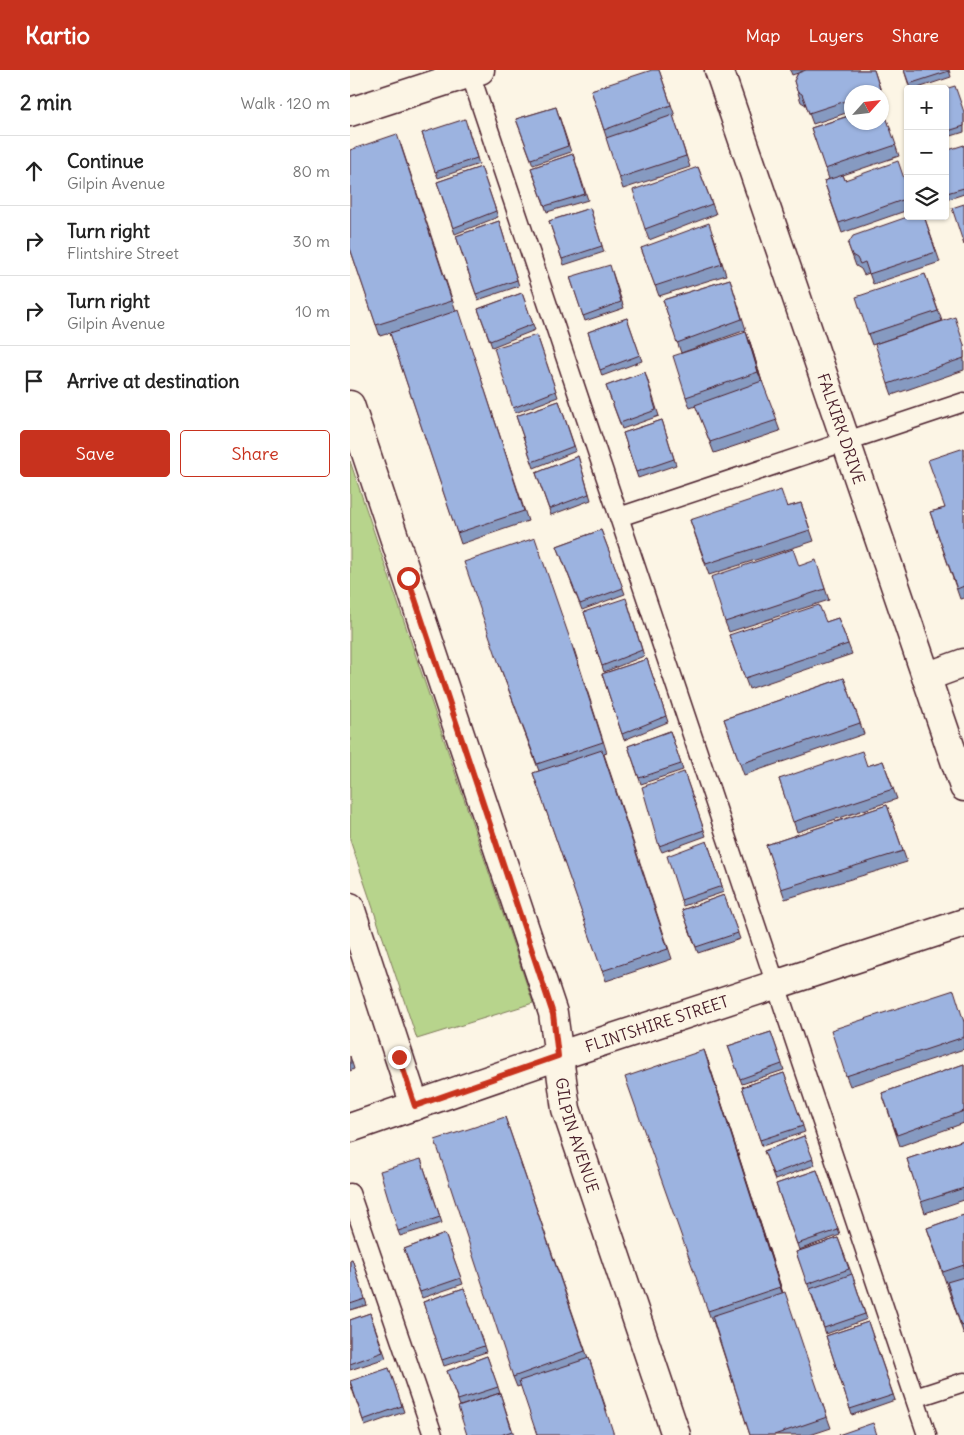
<!DOCTYPE html>
<meta charset="utf-8">
<style>
:root{--surface:#fff;--page:#f6f6f6;--text:#222;--muted:#767676;--line:#e0e0e0;--accent:#c8321e}
body{margin:0;font-family:Delius,sans-serif;background:var(--page);color:var(--text)}
.controls{position:absolute;right:15px;top:15px;display:grid;overflow:hidden;border-radius:5px;box-shadow:0 1px 4px #0004}
.controls button{width:45px;height:45px;display:grid;place-items:center;padding:0;border:0;border-bottom:1px solid var(--line);background:var(--surface);color:var(--text);font:25px sans-serif}
.compass{position:absolute;left:494px;top:15px;width:45px;height:45px;border-radius:50%;background:var(--surface);box-shadow:0 1px 4px #0004;rotate:63deg}
.stop{position:absolute;width:15px;height:15px;margin:-11px;border:4px solid #c8321e;border-radius:50%;background:#fff}
.stop.end{background:#c8321e;border-color:#fff;box-shadow:0 1px 5px #0008}
.list{margin:0;padding:0;list-style:none}
h2{display:flex;justify-content:space-between;align-items:center;height:65px;margin:0;padding:0 20px;font-size:21px}
h2 small{font-size:16px;font-weight:400;color:var(--muted)}
.list li{display:grid;grid-template-columns:32px 1fr auto;gap:15px;align-items:center;box-sizing:border-box;height:70px;padding:0 20px;border-top:1px solid var(--line)}
.list b{display:block;font-size:19px;white-space:nowrap}
.list p{margin:0;font-size:16px;white-space:nowrap;color:var(--muted)}
.list em{font-size:16px;font-style:normal;color:var(--muted)}
.actions{display:flex;gap:10px;padding:15px 20px}
.actions a{flex:1;padding:11px 0;border:1px solid var(--accent);border-radius:5px;text-align:center;font-size:18px;color:var(--accent)}
.actions .main{background:var(--accent);color:#fff}
.icon{flex:none;width:28px;height:28px;fill:none;stroke:currentColor;stroke-width:2;stroke-linecap:round;stroke-linejoin:round}
.map{position:relative;flex:none;width:614px;height:1365px;overflow:hidden}
header{display:flex;align-items:center;gap:30px;box-sizing:border-box;height:70px;padding:0 25px;background:var(--accent);color:#fff}
header strong{font-size:24px}
nav{display:flex;gap:28px;margin-inline-start:auto;font-size:18px}
main{display:flex}
aside{flex:1;background:var(--surface)}
.map>svg:first-child{display:block}
.green{fill:#b7d48c;stroke:#807a5c}
.lines{fill:none;stroke-linecap:round;stroke-linejoin:round}
.service-casing{stroke:#4a1f2b;stroke-width:21}
.minor-casing{stroke:#4a1f2b;stroke-width:31}
.service{stroke:#fcf5e5;stroke-width:18}
.minor{stroke:#fcf5e5;stroke-width:28}
.wall{fill:#869ac1;stroke:#4a1f2b}
.shaded-wall{fill:#6d7d9d;stroke:#4a1f2b}
.building{fill:#9cb3e0;stroke:#4a1f2b}
.route{stroke:#c8321e;stroke-width:6}
.labels{text-anchor:middle;dominant-baseline:central;stroke-width:4;stroke-linejoin:round;paint-order:stroke}
.street-label{font-size:16px;fill:#4a1f2b;stroke:#fcf5e5}
</style>
<header>
<strong>Kartio</strong>
<nav><a>Map</a><a>Layers</a><a>Share</a></nav>
</header>
<main>
<aside>
<h2>2 min<small>Walk · 120 m</small></h2>
<ul class="list">
<li><svg class="icon" aria-label="ahead" viewBox="0 0 24 24"><path d="M12 20V5M6 11l6-6 6 6"/></svg><div><b>Continue</b><p>Gilpin Avenue</p></div><em>80 m</em></li>
<li><svg class="icon" aria-label="right" viewBox="0 0 24 24"><path d="M7 20v-9h11M14 6l5 5-5 5"/></svg><div><b>Turn right</b><p>Flintshire Street</p></div><em>30 m</em></li>
<li><svg class="icon" aria-label="right" viewBox="0 0 24 24"><path d="M7 20v-9h11M14 6l5 5-5 5"/></svg><div><b>Turn right</b><p>Gilpin Avenue</p></div><em>10 m</em></li>
<li><svg class="icon" aria-label="arrive" viewBox="0 0 24 24"><path d="M6 21V4h12l-3 4 3 4H6"/></svg><div><b>Arrive at destination</b></div></li>
</ul>
<div class="actions"><a class="main">Save</a><a>Share</a></div>
</aside>
<div class="map">
<svg width="614" height="1365" viewBox="0 0 614 1365">
<rect width="100%" height="100%" fill="#fcf5e5"/>
<filter id="ink" filterUnits="userSpaceOnUse"><feTurbulence type="fractalNoise" baseFrequency=".02" numOctaves="2"/><feDisplacementMap in="SourceGraphic" scale="10" xChannelSelector="R" yChannelSelector="G"/><feConvolveMatrix kernelMatrix="1 2 1 2 8 2 1 2 1" color-interpolation-filters="sRGB"/></filter>
<g filter="url(#ink)">
<path class="green" d="M0,391L183,933L67,969L0,770Z"/>
<g class="lines">
<g class="service-casing">
<path id="service" d="M119,0L577,1365
M269,447L614,332
M0,1123L83,1365
M565,1328L614,1312"/>
</g>
<g class="minor-casing">
<g id="minor">
<path id="s1" d="M369,0L614,717"/>
<path d="M0,42L130,0"/>
<path id="s2" d="M0,335L203,943L216,1039L326,1365"/>
<path d="M576,607L614,593"/>
<path d="M0,837L65,1036"/>
<path id="s3" d="M0,1058L208,986L614,853"/>
</g>
</g>
<use href="#service" class="service"/>
<use href="#minor" class="minor"/>
</g>
<path class="wall" d="M309,0L325,46H323L340,97L273,119L241,20Z
M440,0H524L534,30L532,31V22H502V41L463,54L456,35L451,32L444,11L448,3L442,5Z
M554,0H599L601,7L565,19H560Z
M595,19L614,42V62L595,68Z
M532,35L549,86L493,105L495,110L558,119V140L492,163L474,111L479,109L461,58Z
M206,37L221,82L183,95L166,49Z
M117,55L129,94L88,108L72,63Z
M51,75L106,241L112,251L178,451L111,474L40,263L30,266L0,178Z
M614,75V124L599,129L595,119Z
M223,84L238,130L197,142L181,98Z
M131,97L148,147L105,164L87,112Z
M348,97L366,144L299,170L295,159Z
M240,138L254,182L214,195L199,151Z
M574,146L590,192L523,214L519,203L514,205L511,199L506,196L498,174Z
M149,151L169,216L128,230L106,166Z
M363,164L376,205L309,226L291,178Z
M262,201L274,238L235,251L220,207Z
M575,204L592,251L522,275L518,264Z
M380,209L396,260L331,283L313,230Z
M172,223L185,260L142,277L128,239Z
M277,248L292,291L252,306L238,262Z
M187,265L208,327L165,343L163,338Z
M400,272L412,312L430,361L364,383L346,336L340,338L336,327Z
M614,274V300L542,325L538,314Z
M295,302L309,346L272,359L256,316Z
M209,331L226,381L184,398L166,346Z
M312,350L326,395L288,408L273,363Z
M614,378V528L610,529L580,442L595,438Z
M228,386L241,430L201,445L186,403Z
M451,433L464,471L359,505L340,450L437,437Z
M251,460L275,524L232,540L207,476Z
M449,496L469,501L479,530L379,562L375,552Z
M278,534L294,586L254,602L234,542Z
M488,548L502,584L399,619L379,565L476,552Z
M224,579L257,683L254,684L322,889L256,911L183,703L189,701L149,594Z
M297,589L318,652L274,670L252,604Z
M494,608L514,664L394,705L374,649Z
M320,661L333,700L291,714L278,676Z
M533,691L547,729L447,762L429,709L517,696Z
M334,702L356,766L312,782L309,776Z
M537,735L557,792L435,829L416,775Z
M357,771L374,822L333,836L331,830Z
M374,825L390,869L348,883L332,840Z
M614,950V979L500,1016L496,1006Z
M421,962L434,1000L392,1014L378,976Z
M0,986L4,999L0,1001Z
M358,991L433,1223L481,1358L460,1365H400L363,1251L362,1252L358,1241Z
M614,994V1053L550,1076L532,1023Z
M434,1003L455,1062L412,1076L392,1017Z
M155,1047L238,1288H239L257,1341L170,1316L167,1317L163,1307Z
M454,1066L465,1095L425,1110L414,1081Z
M614,1070V1130L575,1143L557,1089Z
M71,1089L92,1153L50,1166L48,1161Z
M467,1100L490,1165L449,1180L426,1114Z
M614,1145V1265L577,1158Z
M95,1164L113,1214L72,1228L54,1179Z
M488,1168L504,1210L517,1249L476,1264L446,1182Z
M2,1189L17,1235L0,1240V1190Z
M114,1218L136,1282L94,1296L73,1232Z
M20,1243L36,1288L0,1300V1250Z
M518,1252L545,1330L502,1345L476,1266Z
M137,1286L150,1323L110,1336L97,1301Z
M39,1298L54,1342L15,1356L0,1313Z
M150,1323L164,1365H117Z"/>
<path class="shaded-wall" d="M396,262L400,272L412,312L408,302Z
M354,980L358,991L434,1227L430,1217Z"/>
<path class="building" d="M302,0H309L321,35L254,60L241,20Z
M456,0H524L530,19L521,22H502V29L459,43L452,24L447,21L444,11L448,3Z
M554,0H599V1L559,14Z
M605,16L614,42V56L595,62V19Z
M532,35L546,75L475,99L461,58L502,45V52H532Z
M206,37L218,76L181,89L166,49Z
M323,45L336,86L269,108L256,68Z
M115,49L127,88L85,102L72,63Z
M47,64L102,231L26,255L0,178V80Z
M614,75V118L597,123L595,119V81Z
M223,84L235,124L195,136L181,98Z
M548,91L558,120V128L489,153L474,111L493,105L495,110Z
M131,97L146,141L103,158L87,112Z
M348,97L362,134L295,159L283,120Z
M614,134V175L602,138Z
M240,138L252,176L212,189L199,151Z
M560,146H574L586,182L519,204L515,192L510,194L507,188L502,185L498,174L503,166Z
M149,151L167,210L126,224L106,166Z
M359,153L372,194L305,216L291,178Z
M260,195L271,232L233,246L220,207Z
M575,204L588,241L518,264L506,227Z
M380,209L392,249L327,273L313,230Z
M172,223L183,254L140,271L128,239Z
M109,240L174,441L107,463L40,263Z
M605,247L614,275V288L538,314L525,274Z
M277,248L290,285L250,300L238,262Z
M396,262L408,302L336,327L323,286Z
M187,265L206,321L163,338L144,278Z
M295,302L306,340L270,353L256,316Z
M412,311L427,350L360,372L345,335Z
M209,331L224,376L182,392L166,346Z
M312,350L324,389L286,402L273,363Z
M614,378V516L607,519L580,442L595,438L578,390Z
M228,386L239,424L199,439L186,403Z
M431,420L437,437L451,433L460,460L356,494L340,450Z
M251,460L273,518L230,534L207,476Z
M185,468L220,569L253,672L187,694L149,594L114,492Z
M443,479L449,496L466,490L475,519L375,552L361,507Z
M276,528L292,580L252,596L234,542Z
M469,535L476,552L488,548L498,574L395,608L379,565Z
M297,589L316,646L272,664L252,604Z
M494,608L510,653L390,694L374,649Z
M320,661L331,694L289,708L278,676Z
M252,680L318,879L252,901L183,703Z
M512,681L517,696L533,691L543,719L443,752L429,709Z
M334,702L354,760L309,776L292,717Z
M537,735L553,781L431,819L416,775Z
M357,771L372,816L331,830L317,786Z
M374,825L388,863L346,877L332,840Z
M604,920L614,952V967L496,1006L481,960Z
M421,962L432,994L390,1009L378,976Z
M354,980L430,1217L358,1241L275,1007Z
M614,994V1041L547,1065L532,1023Z
M434,1003L453,1056L410,1070L392,1017Z
M155,1047L235,1281L163,1307L85,1070Z
M454,1066L463,1089L423,1104L414,1081Z
M614,1070V1118L571,1132L557,1089Z
M71,1089L90,1147L48,1161L30,1101Z
M467,1100L488,1160L447,1174L426,1114Z
M614,1145V1195L593,1202L577,1158Z
M95,1164L111,1208L70,1222L54,1179Z
M488,1168L499,1199L457,1214L446,1182Z
M2,1189L15,1229L0,1234V1190Z
M502,1204L515,1244L474,1258L460,1219Z
M614,1207V1255L611,1256L597,1212Z
M114,1218L134,1276L92,1290L73,1232Z
M435,1222L477,1347L424,1365H400L362,1246Z
M20,1243L33,1282L0,1294V1250Z
M518,1252L543,1325L500,1339L476,1266Z
M137,1286L148,1317L108,1330L97,1301Z
M239,1288L264,1365H187L169,1311Z
M39,1298L52,1336L13,1350L0,1311Z
M150,1323L162,1361L151,1365H117L108,1337Z
M523,1353L527,1365H488Z"/>
</g>
<g class="lines" filter="url(#ink)">
<path class="route" d="M49,987L65,1036L208,986L203,944L58,508"/>
</g>
<g class="labels">
<g class="street-label">
<text stroke="none"><textPath href="#s1" startOffset="379">FALKIRK DRIVE</textPath></text>
<text stroke="none"><textPath href="#s3" startOffset="324">FLINTSHIRE STREET</textPath></text>
<text stroke="none"><textPath href="#s2" startOffset="766">GILPIN AVENUE</textPath></text>
</g>
</g>
</svg>
<div class="controls">
<button>+</button>
<button>−</button>
<button><svg class="icon" aria-label="layers" viewBox="0 0 24 24"><path d="M12 4l9 5-9 5-9-5zM3 14l9 5 9-5"/></svg></button>
</div>
<svg class="compass" viewBox="-18 -18 36 36"><path d="M0-13l5 13h-10z" fill="#e53935"/><path d="M0 13l5-13h-10z" fill="#767676"/></svg>
<div class="stop" style="left:58px;top:508px"></div>
<div class="stop end" style="left:49px;top:987px"></div>
</div>
</main>
